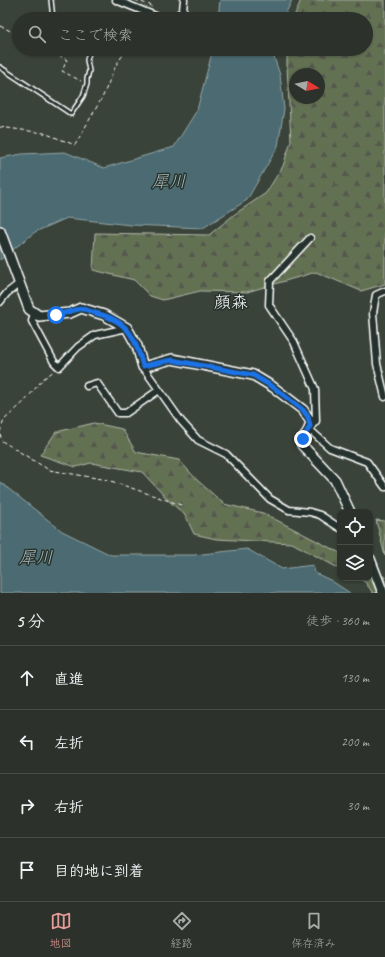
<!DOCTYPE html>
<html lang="ja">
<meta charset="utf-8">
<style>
:root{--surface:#2c322b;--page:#343a33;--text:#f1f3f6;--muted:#a6aaa9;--line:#484d47;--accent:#e69b98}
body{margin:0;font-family:Caveat,"Klee One",sans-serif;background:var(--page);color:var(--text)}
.controls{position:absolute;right:12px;bottom:12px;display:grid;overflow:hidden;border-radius:8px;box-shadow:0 1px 3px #0004}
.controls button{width:36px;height:36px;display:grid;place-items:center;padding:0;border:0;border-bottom:1px solid var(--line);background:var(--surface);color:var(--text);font:20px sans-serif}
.compass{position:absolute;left:289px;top:68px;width:36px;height:36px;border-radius:50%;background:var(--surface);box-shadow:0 1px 3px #0004;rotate:100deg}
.stop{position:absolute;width:12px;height:12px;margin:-9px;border:3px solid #1a73e8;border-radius:50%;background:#fff}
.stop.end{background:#1a73e8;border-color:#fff;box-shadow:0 1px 4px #0008}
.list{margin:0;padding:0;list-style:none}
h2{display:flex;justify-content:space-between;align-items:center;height:52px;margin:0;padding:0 16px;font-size:17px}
h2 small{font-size:13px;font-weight:400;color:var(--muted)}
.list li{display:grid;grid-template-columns:26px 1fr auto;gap:12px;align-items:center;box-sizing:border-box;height:64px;padding:0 16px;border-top:1px solid var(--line)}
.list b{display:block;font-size:15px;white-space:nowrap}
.list em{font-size:13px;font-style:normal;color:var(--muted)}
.icon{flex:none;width:22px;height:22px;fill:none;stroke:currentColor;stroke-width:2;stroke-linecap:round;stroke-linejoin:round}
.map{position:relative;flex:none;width:385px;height:593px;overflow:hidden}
.search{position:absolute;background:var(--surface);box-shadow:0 1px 3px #0004;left:12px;right:12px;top:12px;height:44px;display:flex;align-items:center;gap:10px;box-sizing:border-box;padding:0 14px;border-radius:22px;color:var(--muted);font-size:15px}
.sheet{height:308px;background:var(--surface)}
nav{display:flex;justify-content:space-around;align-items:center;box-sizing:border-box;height:56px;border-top:1px solid var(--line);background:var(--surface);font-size:11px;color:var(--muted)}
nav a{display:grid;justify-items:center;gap:2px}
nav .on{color:var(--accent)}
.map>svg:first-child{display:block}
.forest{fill:url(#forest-firs);stroke:#b2b8a9;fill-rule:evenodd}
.water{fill:#4b6a71;stroke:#93a6aa}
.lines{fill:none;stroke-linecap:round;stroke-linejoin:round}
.lane-casing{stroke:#fff;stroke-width:6}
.street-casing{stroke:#fff;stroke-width:9}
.secondary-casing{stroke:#fff;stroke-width:12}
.path{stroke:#fff;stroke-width:1;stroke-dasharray:4 3;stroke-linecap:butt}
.lane{stroke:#26332d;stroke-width:3}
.street{stroke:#26332d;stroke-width:6}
.secondary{stroke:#26332d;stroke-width:9}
.route{stroke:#1a73e8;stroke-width:5}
.labels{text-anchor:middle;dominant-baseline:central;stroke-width:3;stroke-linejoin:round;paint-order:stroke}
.water-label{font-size:17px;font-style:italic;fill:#aebcbf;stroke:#26332d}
.neighbourhood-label{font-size:17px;fill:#fff;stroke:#26332d}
</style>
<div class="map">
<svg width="385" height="593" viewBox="0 0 385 593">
<defs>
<pattern id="forest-firs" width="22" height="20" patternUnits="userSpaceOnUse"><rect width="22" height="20" fill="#647153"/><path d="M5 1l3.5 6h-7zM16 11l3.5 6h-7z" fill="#54594e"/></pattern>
</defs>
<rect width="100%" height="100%" fill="#3a4339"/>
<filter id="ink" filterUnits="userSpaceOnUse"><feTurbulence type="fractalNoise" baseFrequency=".025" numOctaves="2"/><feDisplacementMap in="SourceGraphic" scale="8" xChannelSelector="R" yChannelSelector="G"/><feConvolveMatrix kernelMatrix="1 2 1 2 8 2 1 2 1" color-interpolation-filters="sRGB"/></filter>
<g filter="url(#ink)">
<path class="forest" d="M301,0H385V284L361,291L316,272L247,292L200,291L163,300L150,296L134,280L93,270L95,233L209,235L235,214L266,193L283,166L291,141L287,67V49H366V19H293ZM295,74H319V98H295Z
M94,423L122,429L136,452L179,460L197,480L224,504L263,513L340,553V569L292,543L216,539L194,534L185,515L169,501L142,472L91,463L76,467L40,455L56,432Z
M376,520L385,521V556Z
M370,569L385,577V593H373L365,582L358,578H370Z"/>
<path class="water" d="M220,0H292L283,19H218Z
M213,49H274V57L280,75L284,109L278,146L247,200L203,228L131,225L67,218L35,232L0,260V158L22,154L65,152L104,168L174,147L197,110Z
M0,482L62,531L111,555H194L247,549L282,569L313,565L315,573L330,580L350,593H0Z"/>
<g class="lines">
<g class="lane-casing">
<path id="lane" d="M51,0L53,19
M0,67L71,114L83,96L87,84V79L89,71L87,60L90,49"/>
</g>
<g class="street-casing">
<path id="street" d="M116,0L163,19
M168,19L175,18L183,10L184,0
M310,238L270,281L269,305L294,342L315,389L316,421L309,429L330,448L367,462L385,487
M385,291L376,295L373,313L377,364L385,397
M0,302L7,293L20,283
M34,313L32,321L54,362L59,367L78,347L95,335L127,328
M143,367L181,421L198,440L226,454L270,499L289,510L310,512L320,515L340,528
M87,386L97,383L118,413H126L159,390"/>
</g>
<g class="secondary-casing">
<path id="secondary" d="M0,231L29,309L39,316L70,313L81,308L104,315L127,328L137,346L143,367L172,359L253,375L273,387L303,410L311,422L309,429L302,442V445L335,480L350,512
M370,559L383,593"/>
</g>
<path class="path" d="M135,0L150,5L153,8
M0,26L19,35
M46,49L67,60L62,71L81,81
M0,127L44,133L75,145L103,96L116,65L127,49
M0,432L4,420L25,401L43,379L54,371
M0,434L2,441L49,470L108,480L184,506"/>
<use href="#lane" class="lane"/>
<use href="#street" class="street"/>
<use href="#secondary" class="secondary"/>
</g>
</g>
<g class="lines" filter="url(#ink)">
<path class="route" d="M56,315C64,314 72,310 80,309C84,308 91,312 95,313C129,321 134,336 143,366L172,360L253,375L273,387L303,410L308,417L310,426L303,439"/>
</g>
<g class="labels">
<g class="water-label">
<text x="169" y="181">犀川</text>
<text x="36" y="557">犀川</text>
</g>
<g class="neighbourhood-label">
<text x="231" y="302">顔森</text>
</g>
</g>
</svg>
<div class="controls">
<button><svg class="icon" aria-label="locate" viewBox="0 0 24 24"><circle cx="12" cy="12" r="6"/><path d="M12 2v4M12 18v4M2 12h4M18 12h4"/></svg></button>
<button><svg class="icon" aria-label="layers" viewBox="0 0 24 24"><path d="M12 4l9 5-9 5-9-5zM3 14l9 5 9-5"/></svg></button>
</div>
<svg class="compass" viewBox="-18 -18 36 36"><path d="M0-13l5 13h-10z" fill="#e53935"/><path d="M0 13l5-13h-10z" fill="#a6aaa9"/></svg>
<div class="stop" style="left:56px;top:315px"></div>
<div class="stop end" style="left:303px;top:439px"></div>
<div class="search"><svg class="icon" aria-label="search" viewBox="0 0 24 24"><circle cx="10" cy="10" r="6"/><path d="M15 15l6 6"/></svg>ここで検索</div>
</div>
<section class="sheet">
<h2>5 分<small>徒歩 · 360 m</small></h2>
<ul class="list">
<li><svg class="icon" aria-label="ahead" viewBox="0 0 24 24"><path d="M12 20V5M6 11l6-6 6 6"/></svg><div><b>直進</b></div><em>130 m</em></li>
<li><svg class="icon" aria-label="left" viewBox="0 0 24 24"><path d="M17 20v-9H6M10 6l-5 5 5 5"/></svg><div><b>左折</b></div><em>200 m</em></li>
<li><svg class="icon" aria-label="right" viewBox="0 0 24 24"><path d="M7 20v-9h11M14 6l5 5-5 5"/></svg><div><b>右折</b></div><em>30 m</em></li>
<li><svg class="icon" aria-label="arrive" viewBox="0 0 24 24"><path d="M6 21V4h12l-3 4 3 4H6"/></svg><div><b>目的地に到着</b></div></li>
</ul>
</section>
<nav>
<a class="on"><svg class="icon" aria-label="map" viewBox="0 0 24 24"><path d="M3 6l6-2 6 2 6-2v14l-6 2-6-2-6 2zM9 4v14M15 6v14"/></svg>地図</a>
<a><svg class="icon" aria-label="directions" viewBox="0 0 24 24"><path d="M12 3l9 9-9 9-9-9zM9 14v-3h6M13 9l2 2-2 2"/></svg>経路</a>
<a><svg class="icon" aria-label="saved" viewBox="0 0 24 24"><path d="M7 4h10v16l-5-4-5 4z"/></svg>保存済み</a>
</nav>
